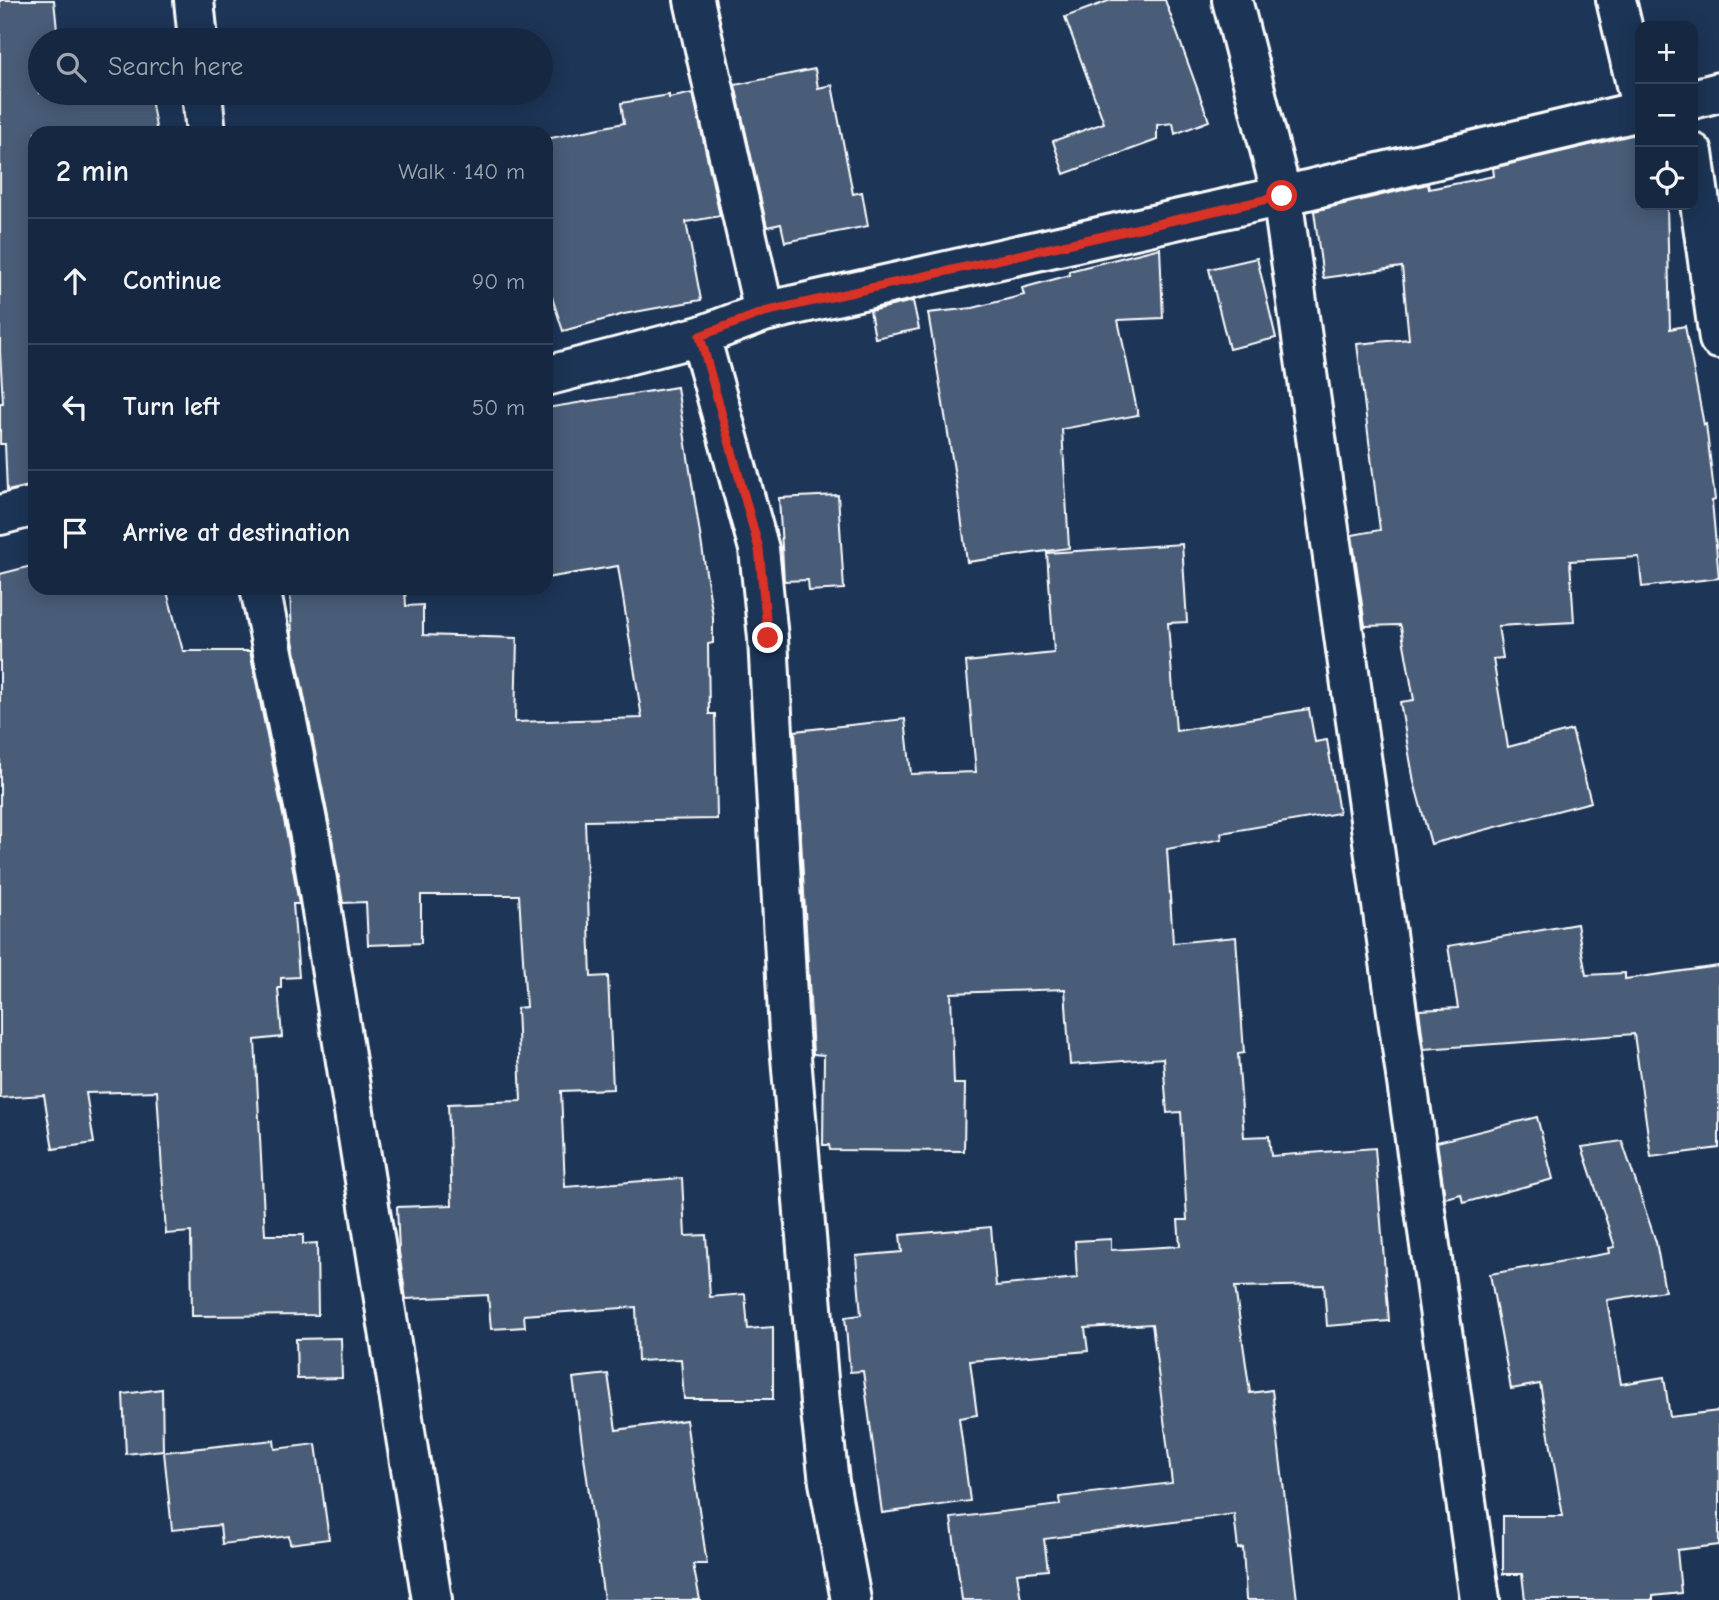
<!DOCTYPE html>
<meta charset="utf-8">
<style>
:root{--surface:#162841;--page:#23344c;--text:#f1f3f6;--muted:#9ea6b1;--line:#35445a}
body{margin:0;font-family:"Comic Neue",sans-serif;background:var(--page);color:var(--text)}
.controls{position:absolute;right:21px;top:21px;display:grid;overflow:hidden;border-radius:14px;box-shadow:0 4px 18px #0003}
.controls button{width:63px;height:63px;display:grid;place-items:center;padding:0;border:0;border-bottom:2px solid var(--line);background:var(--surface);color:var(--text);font:35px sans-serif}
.stop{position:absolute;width:21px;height:21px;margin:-16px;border:5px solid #d93025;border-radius:50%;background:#fff}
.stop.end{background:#d93025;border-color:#fff;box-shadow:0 2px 7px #0008}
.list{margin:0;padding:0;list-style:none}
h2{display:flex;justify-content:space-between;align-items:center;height:91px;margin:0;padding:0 28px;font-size:30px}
h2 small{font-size:23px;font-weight:400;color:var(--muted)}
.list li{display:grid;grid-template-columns:46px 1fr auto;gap:21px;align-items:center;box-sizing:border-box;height:126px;padding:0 28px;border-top:2px solid var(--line)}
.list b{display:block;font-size:26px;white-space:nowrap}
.list em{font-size:23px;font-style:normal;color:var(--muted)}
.icon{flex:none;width:38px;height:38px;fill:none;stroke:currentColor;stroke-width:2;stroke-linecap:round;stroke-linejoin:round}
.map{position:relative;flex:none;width:1719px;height:1600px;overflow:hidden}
.search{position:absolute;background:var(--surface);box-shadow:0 4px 18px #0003;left:28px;top:28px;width:525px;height:77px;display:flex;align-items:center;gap:18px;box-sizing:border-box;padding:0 24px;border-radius:38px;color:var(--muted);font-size:26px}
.panel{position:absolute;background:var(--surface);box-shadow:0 4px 18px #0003;left:28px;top:126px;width:525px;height:469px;border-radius:21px}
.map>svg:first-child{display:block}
.building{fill:#4a5d79;stroke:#fff;stroke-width:2}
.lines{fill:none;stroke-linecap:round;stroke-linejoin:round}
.street-casing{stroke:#fff;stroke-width:44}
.street{stroke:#1d3557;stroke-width:38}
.route{stroke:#d93025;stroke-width:9}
</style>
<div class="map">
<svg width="1719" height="1600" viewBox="0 0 1719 1600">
<rect width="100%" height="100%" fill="#1d3557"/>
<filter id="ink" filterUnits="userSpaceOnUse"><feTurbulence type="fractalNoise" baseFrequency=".0143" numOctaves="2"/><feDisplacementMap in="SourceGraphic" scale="14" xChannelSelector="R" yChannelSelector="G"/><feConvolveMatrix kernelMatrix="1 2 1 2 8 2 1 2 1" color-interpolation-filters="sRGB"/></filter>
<g filter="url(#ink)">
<path class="building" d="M0,0H54L58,40H40V93H150L157,133H35V485L7,491L5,444H0V403H3L0,352Z
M1111,0H1165L1209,121L1175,134L1173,123L1157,125V140L1064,174L1053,141L1104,123L1065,17Z
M815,69L818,88L832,85L853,194L862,192L868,226L785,242L781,224L767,227L735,85Z
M693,93L720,216L686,222L701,300L624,314L563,331L546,279V139L624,123L621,103L669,95V98Z
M1640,133V205H1667L1670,329L1685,326L1704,425L1706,424L1715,500L1712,501L1719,578L1642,587L1639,557L1570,561L1574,622L1498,626L1503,658L1493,659L1508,747L1572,730L1591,802L1431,844L1414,782L1400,702L1414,700L1401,627L1400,625L1365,626L1352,535L1380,530L1357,344L1409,339L1402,267L1323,278L1314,211L1428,184L1429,189L1494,176L1493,168Z
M1160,248L1163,318L1118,320L1138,415L1062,429L1069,548L967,562L958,494L928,313L973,308L1024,295L1022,288L1070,275L1069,271Z
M1257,258L1276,338L1229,349L1209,269Z
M913,301L919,329L875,338L870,311Z
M677,387L713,617V643L708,644L709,714H715L717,819L585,821L591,977L608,976L613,1089L561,1091L565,1187L682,1178L685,1236L706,1235L710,1297L745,1294L748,1329L773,1327V1399H684L681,1359L638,1361L636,1307L524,1315L525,1327L491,1329L488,1295L406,1299L399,1252L397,1207L452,1205L448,1104L521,1101L517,1008L526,1007L519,895H421V943L368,945L366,902L343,903L331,832L292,635L290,590L405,588L406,606L423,605V635L517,638L515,722L642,718L618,566L546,578V408Z
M838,495L844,589L809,591L808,580L784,581L779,498Z
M1182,544L1187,622L1168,623L1176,731L1309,709L1315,742L1327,740L1339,813L1221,833L1222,839L1167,849L1173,943L1236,937L1244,1053L1238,1054L1244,1137L1269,1136L1271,1156L1375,1148L1389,1321L1327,1326L1324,1285L1235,1287L1250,1393L1272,1390L1297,1600H1246L1243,1548L1238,1549L1234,1514L1044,1539L1048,1570L1017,1573L1021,1600H962L951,1518L1060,1505L1059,1497L1172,1483L1152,1324L1085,1328L1088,1351L970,1361L977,1415L959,1418L970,1501L882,1513L863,1371L850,1372L845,1317L861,1315L856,1256L902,1252L900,1235L991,1227L996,1286L1077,1278L1075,1241L1111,1239V1250L1180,1246L1178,1220H1187L1181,1112L1167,1113L1163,1058L1070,1065L1065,989L951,993L954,1084H965L964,1151L830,1150L829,1145H823L824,1055L813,1054L795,731L905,719L911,774L976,772L966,662L1054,653L1047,553Z
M35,565V588H166L183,651H250L288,840L299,904H293L299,977L281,978V988H278L282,1037L255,1040L265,1235H303V1244L317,1243L318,1315L192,1316L191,1232L166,1234L157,1091L86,1093L94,1143L53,1149L44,1095L0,1098V574Z
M1577,924L1586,975L1625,973V979L1719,966V1148L1651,1157L1634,1034L1424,1049L1419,1010L1458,1008L1448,946Z
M1537,1117L1553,1179L1463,1203L1461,1194L1445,1198L1437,1142Z
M1622,1141L1656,1242L1665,1291L1607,1300L1621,1384L1664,1377L1670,1417L1719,1411V1545L1677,1550L1681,1593L1653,1596V1600H1525L1522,1574H1503V1516H1563L1540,1384L1511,1389L1490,1274L1610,1253L1609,1248L1615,1247L1582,1147Z
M341,1338L342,1378L297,1379L296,1339Z
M608,1374L616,1430L686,1420L707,1564H693L700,1600H604L573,1378Z
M162,1389L163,1450L126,1454L123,1394Z
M274,1440L275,1449L316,1444L329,1539L290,1544L289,1536L222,1544L220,1525L172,1530L164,1452Z"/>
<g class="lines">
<g class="street-casing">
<path id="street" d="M194,0L198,40
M694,0L764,312
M1232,0L1282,196L1480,1600
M1616,0L1640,102
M202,93L206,133
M1693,99L1719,92
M1693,153L1719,339
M700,336L759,549L768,638L789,1033L820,1403L829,1482L851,1600
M546,376L700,336L764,312L1282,196L1640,111
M0,515L35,506
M260,588L310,836L432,1600"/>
</g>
<use href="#street" class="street"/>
</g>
</g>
<g class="lines" filter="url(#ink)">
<path class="route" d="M768,638L759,549L700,336L764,312L1282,196"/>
</g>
</svg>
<div class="controls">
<button>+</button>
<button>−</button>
<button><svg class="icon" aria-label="locate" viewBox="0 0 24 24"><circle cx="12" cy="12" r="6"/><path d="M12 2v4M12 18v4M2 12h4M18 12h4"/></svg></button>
</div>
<div class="stop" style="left:1282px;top:196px"></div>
<div class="stop end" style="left:768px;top:638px"></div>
<div class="search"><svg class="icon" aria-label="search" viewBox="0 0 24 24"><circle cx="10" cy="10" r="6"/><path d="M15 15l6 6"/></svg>Search here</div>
<section class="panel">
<h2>2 min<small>Walk · 140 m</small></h2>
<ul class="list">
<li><svg class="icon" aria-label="ahead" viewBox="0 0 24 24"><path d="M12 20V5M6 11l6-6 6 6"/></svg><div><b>Continue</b></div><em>90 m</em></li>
<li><svg class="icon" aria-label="left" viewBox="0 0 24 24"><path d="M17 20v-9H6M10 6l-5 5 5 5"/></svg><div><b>Turn left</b></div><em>50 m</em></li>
<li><svg class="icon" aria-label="arrive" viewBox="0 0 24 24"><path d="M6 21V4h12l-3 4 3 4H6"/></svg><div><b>Arrive at destination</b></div></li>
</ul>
</section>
</div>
